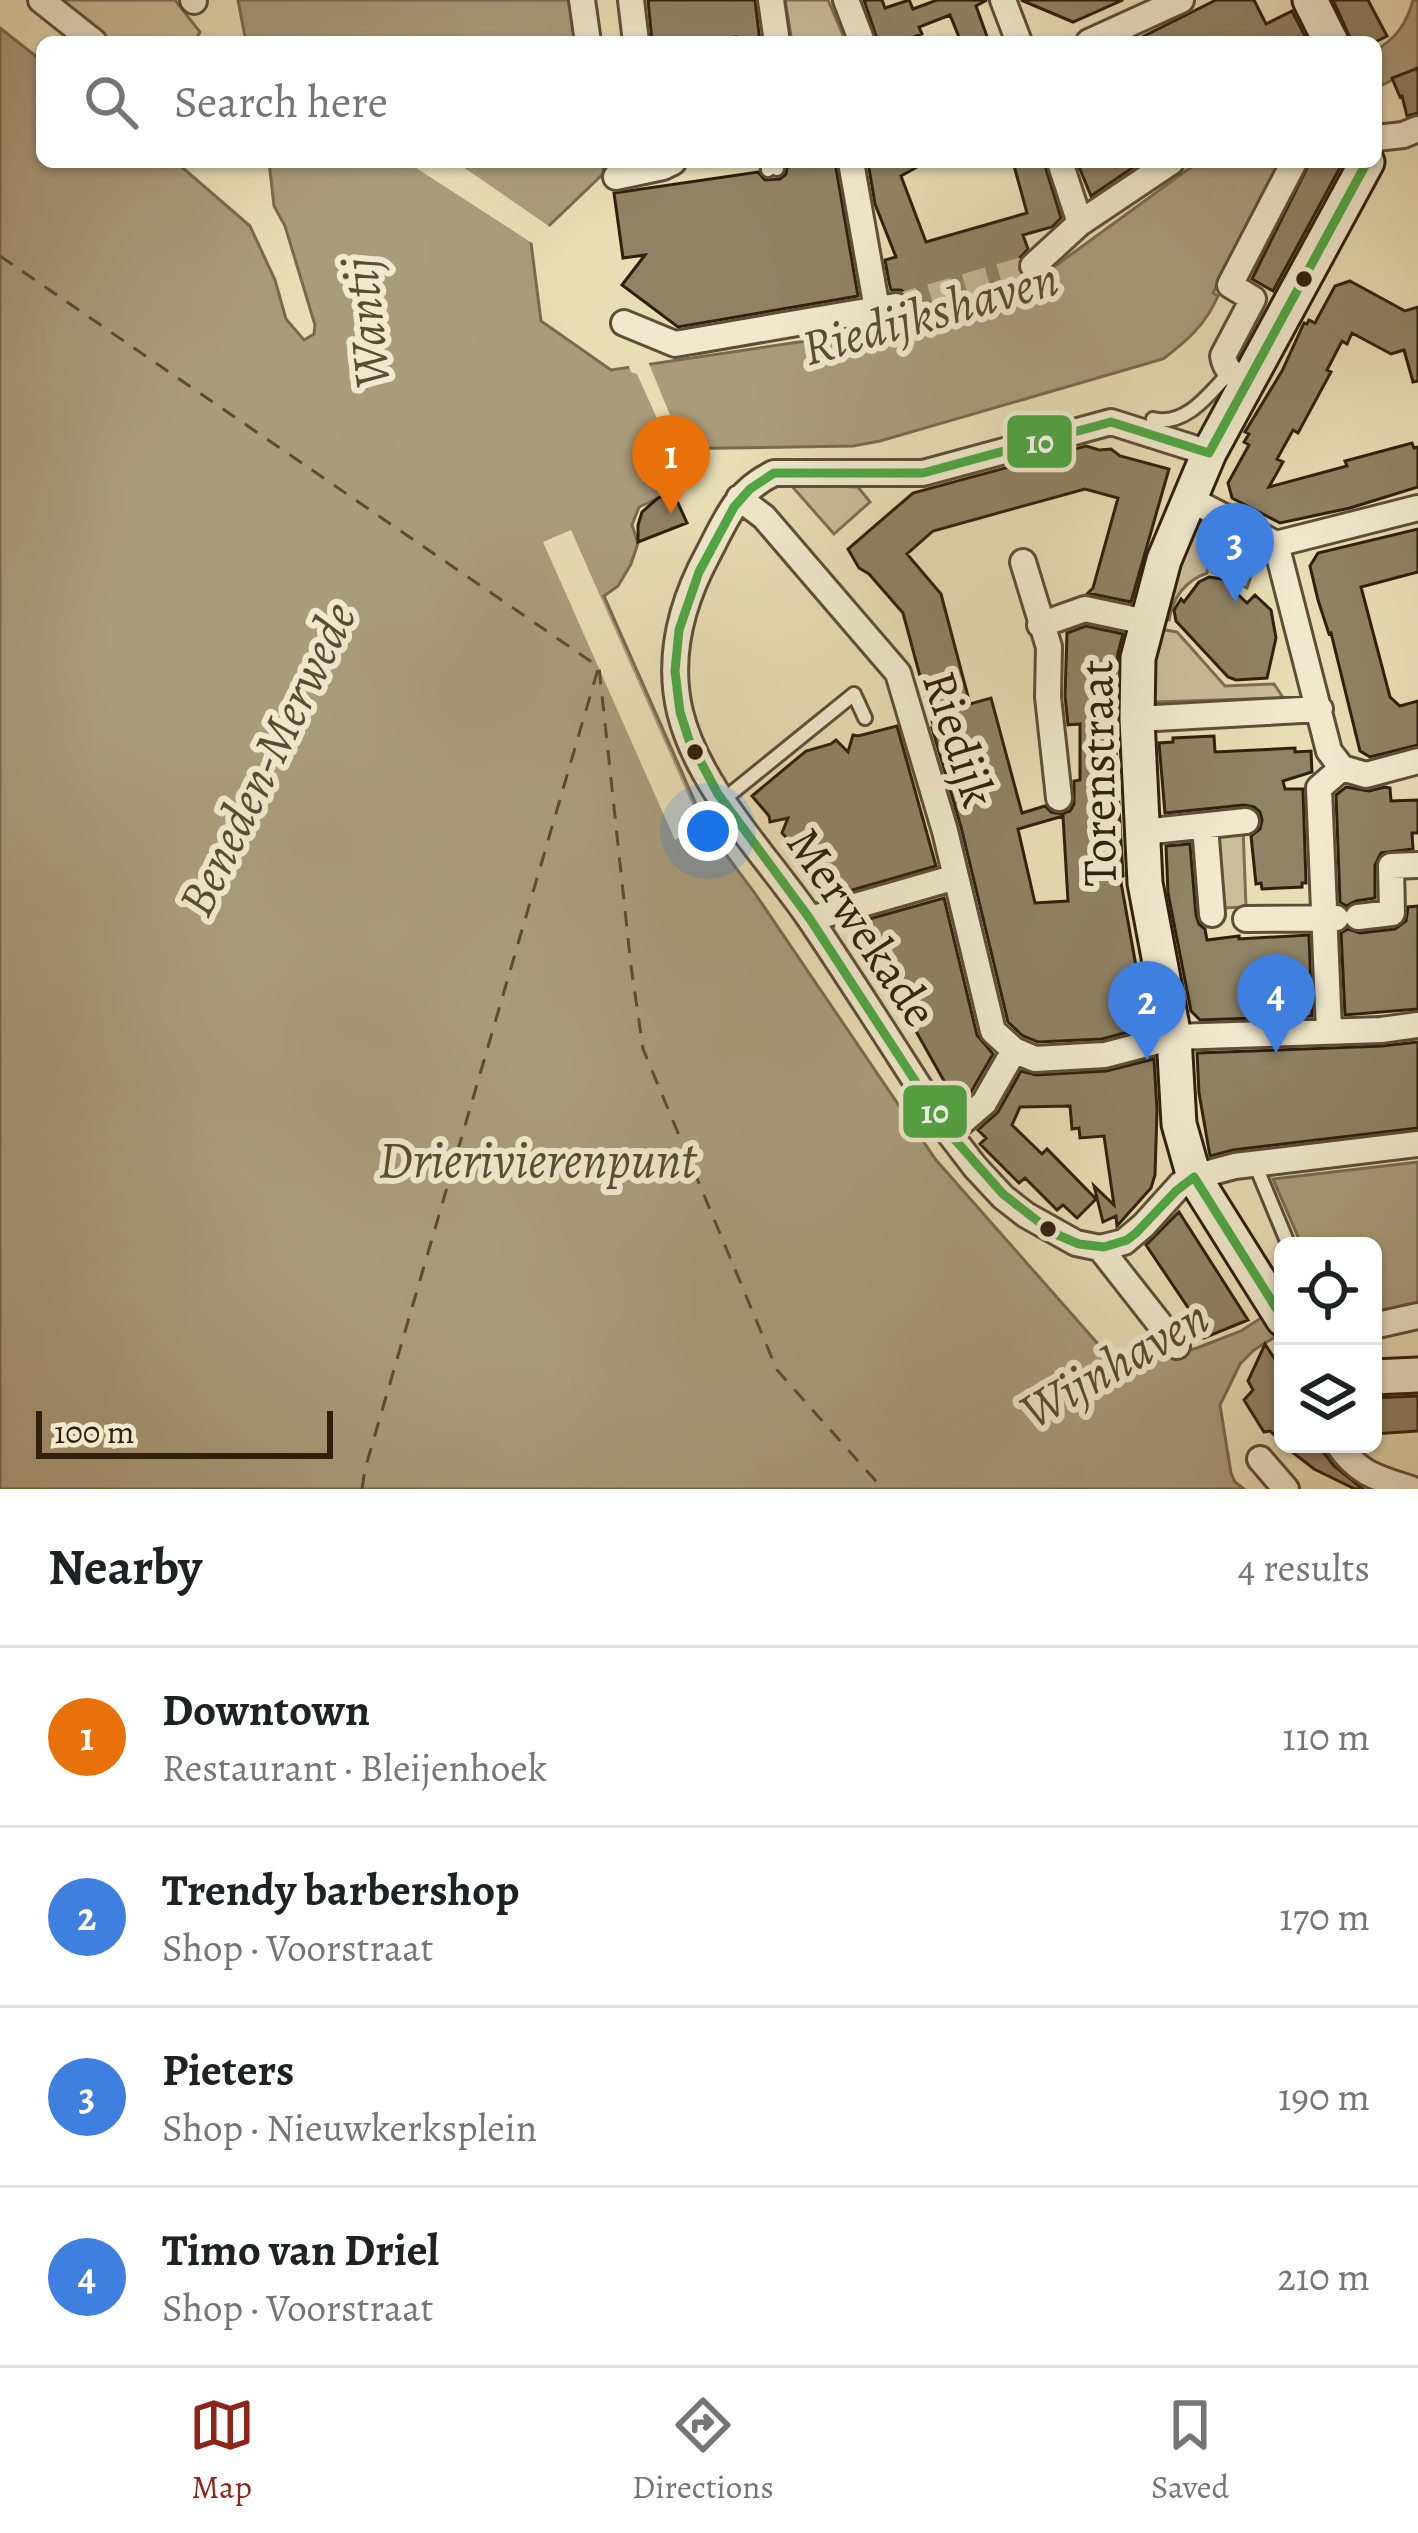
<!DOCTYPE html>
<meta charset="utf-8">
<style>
:root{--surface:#fff;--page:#f2f2f2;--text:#202124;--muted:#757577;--line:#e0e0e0;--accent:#8f2418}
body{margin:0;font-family:Alegreya,serif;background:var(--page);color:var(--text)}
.controls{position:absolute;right:36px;bottom:36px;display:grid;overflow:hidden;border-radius:18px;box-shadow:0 3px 9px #0004}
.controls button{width:108px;height:108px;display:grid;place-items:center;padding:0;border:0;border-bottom:3px solid var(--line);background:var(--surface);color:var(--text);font:60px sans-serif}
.scale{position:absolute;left:36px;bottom:30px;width:297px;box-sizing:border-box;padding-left:12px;border:6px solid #301f0d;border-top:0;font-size:33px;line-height:42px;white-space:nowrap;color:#301f0d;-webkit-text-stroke:9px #f1e9ce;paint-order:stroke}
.you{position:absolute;left:708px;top:831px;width:42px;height:42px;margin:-30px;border:9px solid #fff;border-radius:50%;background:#1a73e8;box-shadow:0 0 0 18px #1a73e833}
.badge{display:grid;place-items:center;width:78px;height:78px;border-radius:50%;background:var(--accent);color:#fff;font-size:39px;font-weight:700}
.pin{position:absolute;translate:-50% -99px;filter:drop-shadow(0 3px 6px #0008)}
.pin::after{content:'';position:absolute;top:63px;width:42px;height:36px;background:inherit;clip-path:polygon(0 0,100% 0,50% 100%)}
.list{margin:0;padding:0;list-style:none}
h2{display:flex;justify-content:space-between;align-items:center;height:156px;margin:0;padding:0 48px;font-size:51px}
h2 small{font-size:39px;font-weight:400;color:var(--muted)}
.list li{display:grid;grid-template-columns:78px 1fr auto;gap:36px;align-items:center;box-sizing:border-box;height:180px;padding:0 48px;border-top:3px solid var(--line)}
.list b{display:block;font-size:45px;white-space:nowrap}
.list p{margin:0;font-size:39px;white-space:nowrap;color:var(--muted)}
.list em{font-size:39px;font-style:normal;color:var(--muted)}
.icon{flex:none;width:66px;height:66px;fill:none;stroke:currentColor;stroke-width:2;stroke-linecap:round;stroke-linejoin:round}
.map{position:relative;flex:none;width:1418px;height:1489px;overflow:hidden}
.search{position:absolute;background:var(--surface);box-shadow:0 3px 9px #0004;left:36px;right:36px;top:36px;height:132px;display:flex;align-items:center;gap:30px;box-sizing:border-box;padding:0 42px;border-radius:18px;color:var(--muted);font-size:45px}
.sheet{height:876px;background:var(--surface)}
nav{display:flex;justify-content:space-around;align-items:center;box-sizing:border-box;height:168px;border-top:3px solid var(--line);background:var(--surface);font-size:33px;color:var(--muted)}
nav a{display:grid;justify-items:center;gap:6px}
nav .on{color:var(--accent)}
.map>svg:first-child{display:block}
.green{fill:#cabd98;stroke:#7d6e52;stroke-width:3}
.water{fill:#aa9c7b;stroke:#796a4f;stroke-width:3}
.pier{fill:#e9ddb4}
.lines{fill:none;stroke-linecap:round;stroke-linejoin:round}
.ferry{stroke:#5b4b34;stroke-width:3;stroke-dasharray:15 12;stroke-linecap:butt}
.building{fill:#908264;stroke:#301f0d;stroke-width:3;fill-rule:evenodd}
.street-tunnel{stroke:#c4b793;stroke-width:24;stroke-dasharray:24 12;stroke-linecap:butt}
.lane-casing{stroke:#5e4e37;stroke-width:18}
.street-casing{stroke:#5e4e37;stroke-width:30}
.secondary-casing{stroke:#301f0d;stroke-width:39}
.lane{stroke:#f1e9ce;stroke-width:12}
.street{stroke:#f1e9ce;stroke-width:24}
.secondary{stroke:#f1e9ce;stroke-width:33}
.bus-1-casing{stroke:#f1e9ce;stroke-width:18}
.bus-1{stroke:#4ea843;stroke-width:9}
.bus-dot{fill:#301f0d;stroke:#f1e9ce;stroke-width:4.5}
.labels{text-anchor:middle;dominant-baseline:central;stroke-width:12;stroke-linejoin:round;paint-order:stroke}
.street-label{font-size:48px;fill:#301f0d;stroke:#f1e9ce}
.water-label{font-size:51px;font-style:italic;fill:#5b4b34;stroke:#f1e9ce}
.line-badge{stroke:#f1e9ce;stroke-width:4.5}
.badge-label{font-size:33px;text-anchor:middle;font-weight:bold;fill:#fff}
</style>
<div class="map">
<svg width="1418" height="1489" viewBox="0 0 1418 1489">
<rect width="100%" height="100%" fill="#e9ddb4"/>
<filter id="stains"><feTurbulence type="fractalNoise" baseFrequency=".00167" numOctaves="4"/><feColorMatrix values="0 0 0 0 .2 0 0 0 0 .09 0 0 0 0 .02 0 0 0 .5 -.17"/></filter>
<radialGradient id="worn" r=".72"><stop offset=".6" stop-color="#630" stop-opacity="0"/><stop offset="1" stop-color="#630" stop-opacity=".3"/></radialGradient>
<path class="green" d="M53,0H175L200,32L194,42H108Z
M785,0H828L846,42H792Z
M790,484L858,487L870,502L834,534Z
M1202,521L1214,527L1207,573C1185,581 1173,597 1169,620H1161L1195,524Z
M1217,529L1259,553L1247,588L1212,572Z
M1159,629L1177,632L1225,686L1274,684L1282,696L1278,698L1154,702C1148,679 1155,653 1159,629Z
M1219,827H1243L1246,907L1222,908Z"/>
<path class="water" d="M238,0H579L585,42H246Z
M1413,0H1418V67L1376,88V50C1397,38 1407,22 1413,0Z
M0,28L42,61V162H176L250,226L275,280L286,319L304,340L314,334L315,325L285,226L274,206L269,162H602L604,173L531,243L541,321L611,370L847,335L1036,280L1198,162H1284L1213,293L1218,296C1206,324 1187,341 1163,359L880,441L853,446L664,449L659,454V460L672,492L639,507L632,525L638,543L631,564L618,586L604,596L707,829L754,892L936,1160L1121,1370L1197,1348L1241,1331L1283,1304V1332L1254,1350L1240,1364L1220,1405L1231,1473L1235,1482L1244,1489H0Z
M1418,1162V1303L1373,1313V1246H1302L1273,1179Z"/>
<path class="pier" d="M407,162H456L553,229L538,247Z
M647,359L684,449L673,454L637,374L631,372L629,367L630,362Z
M571,530L703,829L675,840L543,542Z"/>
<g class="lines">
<path class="ferry" d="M0,256L599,667L631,966L643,1049L777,1370L883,1489
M362,1489L365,1469L598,669"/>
</g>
<path class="building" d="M648,0H755L760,42H737L736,37L705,42H652Z
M864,0H882L885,8L909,0L913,9L937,0H987L976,6L989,42H961L950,15L919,27L922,34L900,42H878Z
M1021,0H1123L1073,22Z
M1216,0H1254L1266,24L1292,11L1308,42H1132Z
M1333,0H1368L1387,36L1375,42H1352Z
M1418,68V113L1407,116L1402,96L1400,97L1392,78Z
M826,162H835L858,296L678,327L622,285L645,255L623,258L614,193L758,172L765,180L780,179L786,174L787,167Z
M868,162H926L901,176L926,242L1027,213L1013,162H1044L1061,218L1052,227L1023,235L1028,249L1018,260L1017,268L1020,276L1029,282L908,317L912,304L909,296L901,290H891L889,282L885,260L896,257L875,204Z
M1077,162H1141L1091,196Z
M1310,162H1343L1273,291L1252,279Z
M1350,281L1405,311L1418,307V381L1413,382L1404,350L1391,354L1352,333L1347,344L1342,341L1327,370L1331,372L1298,433L1293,430L1277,459L1283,462L1269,487L1347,466L1345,461L1412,443L1414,448L1418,447V487L1350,508L1280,523L1232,498L1228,483L1249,445L1244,442L1249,434L1245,432L1282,371L1304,323L1307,324L1309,320L1315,323L1335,286Z
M1086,446L1099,450L1111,449L1120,456L1169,469L1131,602L1088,593L1093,588L1118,498L1085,489L933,531L907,554L941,594L970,704L991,698L1022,813L1045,806L1051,812L1062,814L1070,811L1074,804V781L1080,780V724L1068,725L1065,696L1067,633L1086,626L1123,634L1118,653L1113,700L1123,876L1120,877L1138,977L1151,1026L1102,1039L1038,1042L1023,1036L1008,1022L961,827L932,728H934L903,613L869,574L859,568L848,549L913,493ZM1063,816L1068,901L1035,903L1018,829Z
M673,492L687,523L638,542V525L642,512L658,498Z
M1418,529V572L1361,587L1390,697L1400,706L1418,701V745L1370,757L1360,751L1331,633L1329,634L1318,600L1310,566L1318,553Z
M1209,577L1222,579L1247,603L1255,595L1271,610L1276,638L1267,678L1236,680L1228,677L1176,621L1174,610L1181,599L1184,602L1199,582Z
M897,726L936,866L835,895L812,867L807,866L812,850L795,852L794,846L782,833L788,818L770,822L769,816L752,796L806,751L831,744L836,740L848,752L853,735L858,736Z
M1214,736L1215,752L1295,748V752L1311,751L1312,772L1283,781L1285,789H1303L1306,883H1302V887L1262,889L1261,883L1256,884L1251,836L1260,829L1262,820L1260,812L1254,807L1244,805L1165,813L1159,743L1173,742V738Z
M1346,787L1369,791L1385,787L1390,788L1391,801L1418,800V833H1412L1413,849L1381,853L1375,865V898L1356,901L1346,906L1340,902L1336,795Z
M1190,844L1196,915L1199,924L1205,929L1207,940L1239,936V939L1309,935L1312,1016L1200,1020L1191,1011L1168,893L1166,846Z
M944,898L977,1035L993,1054L971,1092L957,1104L855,923Z
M1418,906V1009L1345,1015L1341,933L1348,929L1360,933L1395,929L1406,921L1408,907Z
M1418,1042V1128L1233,1150L1210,1156L1199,1093L1197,1053L1382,1046Z
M1154,1059L1157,1110L1155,1175L1151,1188L1117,1226L1116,1216L1103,1222L1094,1186L1114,1205L1104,1136L1080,1138L1079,1128L1072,1129L1070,1106L1020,1107L1012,1125L1042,1154L1047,1149L1096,1199L1077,1218L1063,1205L1057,1210L1025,1178L1019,1183L980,1144L986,1138L978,1130L998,1112L1021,1071L1036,1075L1106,1071Z
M1179,1212L1248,1320L1204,1338L1194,1324L1197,1321L1146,1245Z
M1265,1344L1283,1372V1443L1270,1431L1264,1432L1244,1400L1253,1390L1248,1381Z
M1418,1396V1431L1373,1434V1398Z
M1282,1444H1322L1324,1453L1334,1466L1363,1489H1355L1314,1469Z"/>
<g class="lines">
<path class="street-tunnel" d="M896,306L1033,266"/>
<g class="lane-casing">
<path id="lane" d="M767,162L768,170
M776,162L777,169
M1153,419C1186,427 1210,393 1230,372
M723,800L854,694L865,718
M1255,1164L1289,1246"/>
</g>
<g class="street-casing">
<path id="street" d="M41,0L94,42
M193,0L194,1
M582,0L588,42
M631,0L636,42
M771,0L777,42
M846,0L862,42
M1003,0L1019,42
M1089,42L1181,0
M1376,138L1403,135L1418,129
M851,162L877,309
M1060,162L1080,223
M616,177L663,167L673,162
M1033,266L1080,223L1171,162
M624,323L675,344L896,306
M1247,381C1233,375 1225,370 1223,356L1253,299L1230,285L1294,162
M739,498L764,517L898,673L945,831L993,1031L1014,1050L1035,1059L1105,1055L1174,1037L1381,1030L1418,1025
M1190,499L1276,544L1418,508
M1276,544L1329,751L1342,768
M1023,562L1049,647L1048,697L1059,798
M1040,625L1085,609L1146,622
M1137,719L1320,709
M1342,768L1366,775L1418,761
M1205,826L1212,914
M1143,832L1246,821
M1358,917L1392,913L1391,866L1418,865
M810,919L956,877
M1246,919L1336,918
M1329,1031L1319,788L1342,768
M949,1133L984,1103L1008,1061
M1100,1248L1124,1242L1144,1225L1181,1184L1194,1177L1235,1166L1418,1144
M1373,1326L1418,1316
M1177,1346L1100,1248L1076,1243L1026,1215L1003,1197L975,1167L949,1133C903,1062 858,990 810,919C767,856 698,787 680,712C667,657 682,602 708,554C727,518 735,492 774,473H923L1111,422L1209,453
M1338,1444C1359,1475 1378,1478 1411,1489
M1260,1459L1286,1489"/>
</g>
<g class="secondary-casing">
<path id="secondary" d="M1310,0L1331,42
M1283,1319L1194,1177L1179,1124L1174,1037L1145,883L1137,719L1138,658L1164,560L1209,453L1367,162
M1373,1377L1418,1375"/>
</g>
<use href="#lane" class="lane"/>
<use href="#street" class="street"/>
<use href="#secondary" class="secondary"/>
<g class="bus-1-casing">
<path id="bus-1" d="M1283,1319L1194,1177L1176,1191L1136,1233L1127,1240L1104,1247L1079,1244L1053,1233L1003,1194L949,1133L810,919L718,794L689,740L680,712L675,671L679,630L699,572L734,507L750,489L774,473H923L1111,422L1209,453L1367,162"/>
</g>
<use href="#bus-1" class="bus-1"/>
</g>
<g class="bus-dot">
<circle cx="1304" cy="279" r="10"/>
<circle cx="695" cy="752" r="10"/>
<circle cx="1048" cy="1229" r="10"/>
</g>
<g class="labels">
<g class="street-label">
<text transform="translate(959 739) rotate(72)">Riedijk</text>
<text transform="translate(1098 773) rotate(-91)">Torenstraat</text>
<text transform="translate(862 927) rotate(56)">Merwekade</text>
</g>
<g class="water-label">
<text transform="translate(930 313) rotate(-16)">Riedijkshaven</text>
<text transform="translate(366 323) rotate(-96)">Wantij</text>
<text transform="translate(267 759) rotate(-64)">Beneden-Merwede</text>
<text x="537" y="1160">Drierivierenpunt</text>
<text transform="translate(1114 1364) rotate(-30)">Wijnhaven</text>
</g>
</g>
<g class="line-badge">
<rect x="1005" y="413" width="69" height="57" rx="12" fill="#4ea843"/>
<rect x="901" y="1083" width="68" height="57" rx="12" fill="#4ea843"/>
</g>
<g class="badge-label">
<text x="1040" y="453">10</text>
<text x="935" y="1123">10</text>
</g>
<rect width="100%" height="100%" filter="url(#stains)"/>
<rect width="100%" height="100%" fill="url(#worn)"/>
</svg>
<div class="controls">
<button><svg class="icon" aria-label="locate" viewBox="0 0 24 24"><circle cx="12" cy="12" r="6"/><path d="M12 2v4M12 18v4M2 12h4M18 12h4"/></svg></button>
<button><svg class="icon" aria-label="layers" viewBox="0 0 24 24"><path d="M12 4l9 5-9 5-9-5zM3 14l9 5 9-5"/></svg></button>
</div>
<div class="scale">100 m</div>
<div class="you"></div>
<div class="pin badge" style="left:671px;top:514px;background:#e8710a">1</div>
<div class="pin badge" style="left:1147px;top:1060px;background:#3f7fe0">2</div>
<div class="pin badge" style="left:1235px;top:602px;background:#3f7fe0">3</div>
<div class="pin badge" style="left:1276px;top:1053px;background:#3f7fe0">4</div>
<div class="search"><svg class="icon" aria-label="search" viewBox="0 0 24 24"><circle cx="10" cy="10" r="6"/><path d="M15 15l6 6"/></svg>Search here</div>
</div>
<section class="sheet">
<h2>Nearby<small>4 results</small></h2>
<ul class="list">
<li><span class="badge" style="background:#e8710a">1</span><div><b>Downtown</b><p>Restaurant · Bleijenhoek</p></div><em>110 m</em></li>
<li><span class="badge" style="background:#3f7fe0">2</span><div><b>Trendy barbershop</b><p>Shop · Voorstraat</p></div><em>170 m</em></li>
<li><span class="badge" style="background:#3f7fe0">3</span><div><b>Pieters</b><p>Shop · Nieuwkerksplein</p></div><em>190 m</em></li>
<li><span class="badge" style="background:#3f7fe0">4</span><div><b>Timo van Driel</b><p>Shop · Voorstraat</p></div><em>210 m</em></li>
</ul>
</section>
<nav>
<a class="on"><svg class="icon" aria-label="map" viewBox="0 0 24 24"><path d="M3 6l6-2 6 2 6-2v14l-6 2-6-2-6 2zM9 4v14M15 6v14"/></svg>Map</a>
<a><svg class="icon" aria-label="directions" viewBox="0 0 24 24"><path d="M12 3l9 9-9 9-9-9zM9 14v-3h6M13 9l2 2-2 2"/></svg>Directions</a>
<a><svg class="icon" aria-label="saved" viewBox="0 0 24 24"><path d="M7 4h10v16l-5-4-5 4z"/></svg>Saved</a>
</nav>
